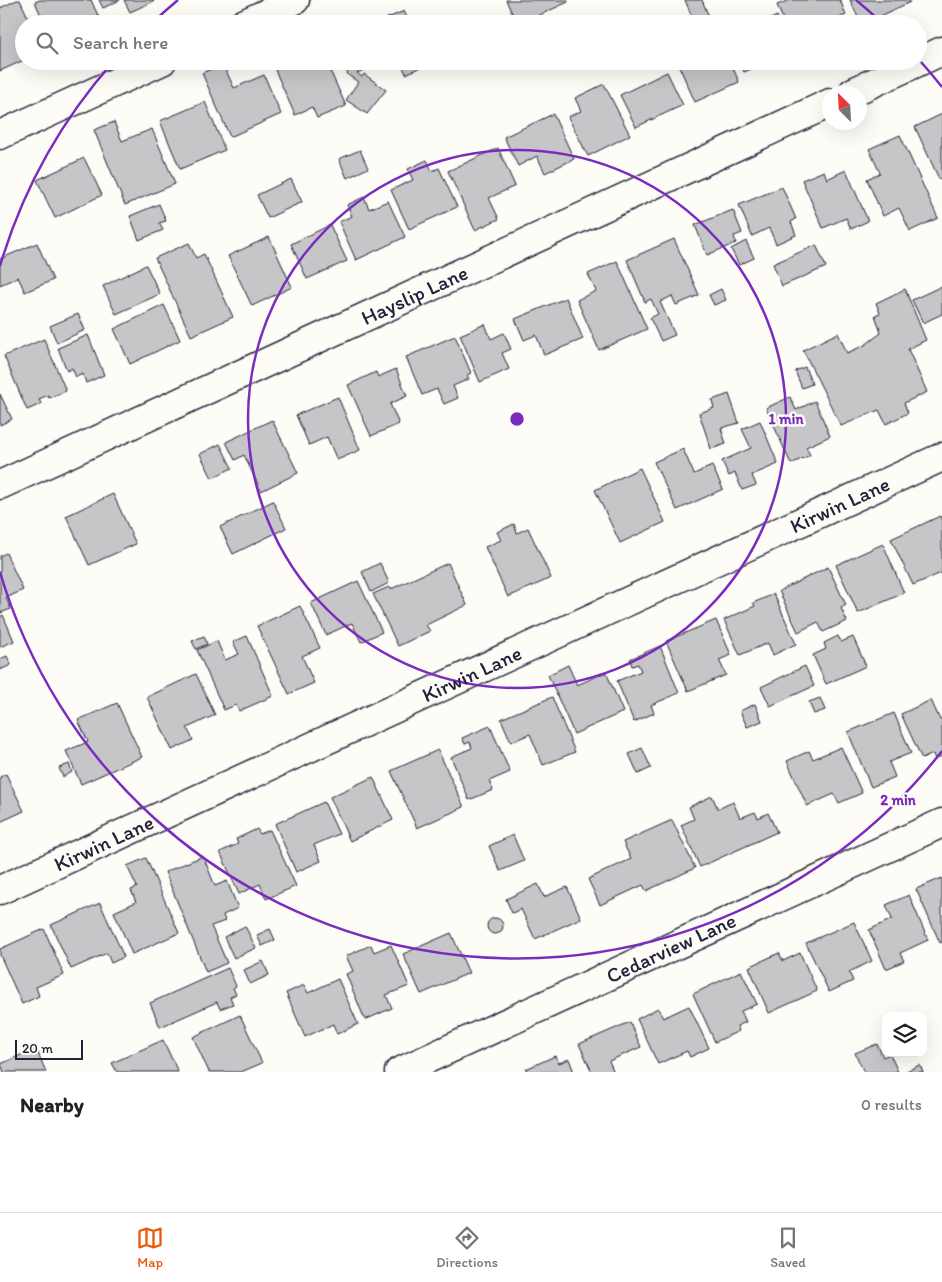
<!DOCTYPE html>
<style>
:root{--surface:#fff;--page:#f2f2f2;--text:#202124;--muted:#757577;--line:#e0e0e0;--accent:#ea580c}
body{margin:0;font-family:Itim,sans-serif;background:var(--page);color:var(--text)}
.controls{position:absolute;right:15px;bottom:15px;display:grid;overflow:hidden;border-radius:10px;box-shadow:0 5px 20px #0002}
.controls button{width:45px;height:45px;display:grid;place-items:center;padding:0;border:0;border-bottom:1px solid var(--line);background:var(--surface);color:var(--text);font:25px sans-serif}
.compass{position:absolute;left:822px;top:85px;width:45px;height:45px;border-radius:50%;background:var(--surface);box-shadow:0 5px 20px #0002;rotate:336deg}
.scale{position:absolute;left:15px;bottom:12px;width:68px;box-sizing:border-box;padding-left:5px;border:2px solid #22223b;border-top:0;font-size:14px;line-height:18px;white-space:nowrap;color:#22223b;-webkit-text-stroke:4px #fdfcf7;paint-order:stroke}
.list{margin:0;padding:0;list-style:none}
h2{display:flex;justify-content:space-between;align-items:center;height:65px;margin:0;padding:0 20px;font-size:21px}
h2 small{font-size:16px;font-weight:400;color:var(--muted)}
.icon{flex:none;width:28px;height:28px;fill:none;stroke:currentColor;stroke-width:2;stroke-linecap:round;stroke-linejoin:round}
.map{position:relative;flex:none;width:942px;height:1072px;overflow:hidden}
.search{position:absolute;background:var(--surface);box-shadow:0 5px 20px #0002;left:15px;right:15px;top:15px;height:55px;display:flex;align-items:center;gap:12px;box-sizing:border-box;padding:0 18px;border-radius:28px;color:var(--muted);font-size:19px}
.sheet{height:140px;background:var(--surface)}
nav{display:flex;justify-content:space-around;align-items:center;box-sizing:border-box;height:70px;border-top:1px solid var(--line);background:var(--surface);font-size:14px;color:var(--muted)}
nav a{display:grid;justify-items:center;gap:2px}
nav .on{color:var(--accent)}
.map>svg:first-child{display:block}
.building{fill:#c6c6c8;stroke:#22223b}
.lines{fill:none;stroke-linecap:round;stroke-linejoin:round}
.minor-casing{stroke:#22223b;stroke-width:31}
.minor{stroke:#fdfcf7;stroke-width:28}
.ring{fill:none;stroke:#7b2cbf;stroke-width:2.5}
.labels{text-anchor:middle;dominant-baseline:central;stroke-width:5;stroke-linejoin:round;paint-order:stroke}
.street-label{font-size:21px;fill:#22223b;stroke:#fdfcf7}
.centre{fill:#7b2cbf;stroke:#fdfcf7;stroke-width:2.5}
.ring-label{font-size:15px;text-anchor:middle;font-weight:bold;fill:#7b2cbf;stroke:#fdfcf7;stroke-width:5;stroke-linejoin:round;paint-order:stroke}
</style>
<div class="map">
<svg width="942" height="1072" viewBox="0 0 942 1072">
<rect width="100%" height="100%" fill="#fdfcf7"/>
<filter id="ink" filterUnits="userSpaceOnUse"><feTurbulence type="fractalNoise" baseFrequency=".02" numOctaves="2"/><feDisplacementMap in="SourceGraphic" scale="10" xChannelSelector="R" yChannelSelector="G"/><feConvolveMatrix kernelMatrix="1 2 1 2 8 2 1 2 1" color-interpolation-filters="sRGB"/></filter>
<g filter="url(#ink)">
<path class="building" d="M17,0H20L31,24H24V60L0,71V8Z
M40,0H91L100,20L92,24H45L35,2Z
M99,0H120L103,8Z
M124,0H154V1L130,12Z
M506,0H567L568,2L520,24H517Z
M685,0H702L712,24H695Z
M790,0H840L846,15L826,24H785L777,5Z
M850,0H909L910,2L864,24H861Z
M404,11L410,24H383L381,21Z
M777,16L780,24H760Z
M295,61H314L318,70L328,66L346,106L317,118L312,107L295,115L275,70Z
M343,61H384L357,73L362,77L364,74L386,90L367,114L346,100L358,82L348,75Z
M400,61H433L406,74Z
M685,61H730L739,82L695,102L679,66L685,63Z
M739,61H770L744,72Z
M223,64L234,88L264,75L281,114L230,137L202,73Z
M667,72L683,105L636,127L620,95Z
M604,84L630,135L588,156L568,117L581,111L575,98Z
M205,102L225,150L180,169L160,121Z
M553,114L574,159L545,173L537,156L518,166L504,137Z
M942,114V177L939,179L915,127Z
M114,122L122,141L152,129L175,184L125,205L94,130Z
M900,135L938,218L910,231L899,208L883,216L867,179L880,173L869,149Z
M498,148L515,186L489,198L499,219L475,230L448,171Z
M360,150L368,168L347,178L339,159Z
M84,158L102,195L55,218L37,180Z
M427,160L432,171L439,168L457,207L409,229L391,190L413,180L408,169Z
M846,170L868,221L851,229L846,218L823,228L802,180L824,171L827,179Z
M291,179L302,202L268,218L257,195Z
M782,187L796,219L791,222L796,235L776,244L769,228L752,236L739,205Z
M364,197L369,209L388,201L405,237L356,260L339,222L352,216L347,205Z
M159,204L166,221L159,223L163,230L139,240L130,216Z
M733,210L742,233L734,236L736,243L707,255L695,225Z
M330,225L347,261L307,279L291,244Z
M269,237L292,287L252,306L228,256Z
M674,239L699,295L676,305L672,296L660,302L675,335L661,341L650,318L658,314L651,299L645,302L627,260Z
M746,241L754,258L739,265L731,249Z
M37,243L53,280L25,292L18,277L0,285V259Z
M189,243L196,258L204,254L233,317L191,336L155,258Z
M816,245L826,267L782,286L773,264Z
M617,261L647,329L599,350L577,300L596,291L588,274Z
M146,265L160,294L116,314L103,286Z
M942,286V314L923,323L912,300Z
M721,289L726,300L714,305L709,295Z
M905,289L926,340L908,349L927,392L904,403L908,413L886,424L879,410L841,426L803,350L838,333L847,353L865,345L881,333L875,315L880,313L876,303Z
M566,298L583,339L544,355L536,335L524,340L515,319Z
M164,305L180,340L130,364L114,329Z
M78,314L85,330L57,343L50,326Z
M485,324L491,339L504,333L511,349L502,353L509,369L480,382L460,335Z
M88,335L104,375L86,383L83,374L76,377L72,368L67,371L58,348Z
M455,336L471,373L467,375L469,379L453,386L458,398L444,404L437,389L422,395L406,357Z
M44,339L66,391L49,398L48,395L39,399L41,404L27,410L4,356Z
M805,367L812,384L802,388L795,371Z
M396,369L407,396L390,404L399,424L371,436L348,385L376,372L378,377Z
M0,394L12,419L0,425Z
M729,394L739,423L721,428L726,444L711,449L699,413L714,408L712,400Z
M338,397L360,450L337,460L327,437L309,445L296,415Z
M790,397L796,410L815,401L830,436L806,447L810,455L791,464L766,408Z
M272,420L298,473L261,491L244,455L235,460L226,442Z
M760,421L778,464L752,475L756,485L742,490L735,473L729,476L722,461L751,448L742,429Z
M220,444L232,468L212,478L200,454Z
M683,449L694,474L712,466L723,489L677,510L654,462Z
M640,468L665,522L620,543L595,490Z
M113,494L136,544L89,565L66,516Z
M273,501L286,528L233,554L220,527Z
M940,516L942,521V575L941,573L913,585L891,539Z
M514,524L517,533L528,528L551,578L508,597L485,547L501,540L497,532Z
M883,544L904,593L858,613L836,565Z
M6,553L23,590L6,598L11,609L0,613V556Z
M380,563L389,583L371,592L362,572Z
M448,563L467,605L426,625L430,631L398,646L373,594L389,587L391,589Z
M828,567L846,605L841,608L847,621L823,632L818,622L798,632L779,591Z
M358,581L382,632L361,642L352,623L326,635L311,603Z
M774,594L796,644L773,655L768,643L740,655L724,620L755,606L753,603Z
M300,606L320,648L302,656L314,683L289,694L257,626Z
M3,615L14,641L0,647V617Z
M716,620L731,655L719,660L726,675L688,691L666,641Z
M204,636L207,644L196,649L192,641Z
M247,636L273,696L239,711L236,705L224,710L197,650L217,641L225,660L239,654L233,642Z
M838,636L841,642L853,637L866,666L826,684L813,655L826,649L824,643Z
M660,646L679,693L651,705L654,713L634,722L617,681L641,671L638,664L632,666L630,659Z
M7,656L11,665L0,670V659Z
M568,665L577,685L606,672L623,712L574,734L548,675Z
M805,666L814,686L770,706L761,687Z
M196,674L215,715L187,728L193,740L172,750L147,697Z
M552,697L575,752L543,765L530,734L511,742L501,719Z
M820,698L825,710L814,714L809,702Z
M931,700L940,720L942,719V756L935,759L933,754L922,759L901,714Z
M117,703L142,757L81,784L66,751L88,742L78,720Z
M755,704L762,721L747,727L740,711Z
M894,713L911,753L889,762L895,777L871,787L848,732Z
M490,726L510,772L489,781L493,790L469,800L451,757L472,748L470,742L465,744L462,738Z
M841,747L862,793L839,803L834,794L807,806L787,761L809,751L813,759Z
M642,748L651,768L638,774L629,754Z
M438,750L464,807L417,828L391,771Z
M69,764L72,772L63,777L59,768Z
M6,774L24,811L0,822V777Z
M373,777L393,820L350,841L330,797Z
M712,796L718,809L733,802L740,818L755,812L758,818L768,813L777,832L700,867L681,825L694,819L689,807Z
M324,802L339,834L314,845L321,861L296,872L275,824Z
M672,820L695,868L646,891L643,885L600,905L588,879L631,859L623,842Z
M257,829L260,834L270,830L296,886L266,899L260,884L239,894L220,852L238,844L236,839Z
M513,835L524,861L500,871L489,846Z
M203,856L215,886L227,881L238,908L223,915L225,921L211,926L227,963L206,972L165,872Z
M146,858L179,933L132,954L114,912L136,902L131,890L137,887L127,866Z
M942,878V942L940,943L916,889Z
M538,884L544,897L567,887L581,918L535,939L521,909L512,913L506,899Z
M909,895L928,940L900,953L904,961L886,969L869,930L892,919L886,905Z
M100,903L124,957L111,963L107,953L71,969L51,925Z
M487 926a8 8 0 1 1 16 0a8 8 0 1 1-16 0Z
M854,922L872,961L849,972L853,981L829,992L806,943Z
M245,926L256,948L234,958L224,937Z
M44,929L64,975L36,987L39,996L22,1004L0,955V949Z
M270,929L275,940L262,946L257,935Z
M451,933L469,973L421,994L403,954Z
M371,945L374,952L391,945L409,986L386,995L392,1008L365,1020L346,974L353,971L346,956Z
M779,953L783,961L800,953L817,991L769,1013L749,967Z
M263,961L269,975L250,984L244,970Z
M228,968L236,986L233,988L236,994L230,997L233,1004L220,1009L217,1002L160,1027L150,1003Z
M741,971L757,1004L741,1011L746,1022L737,1026L739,1031L715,1042L693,994Z
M338,979L358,1024L337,1034L333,1024L305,1037L286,993L304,985L308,993Z
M689,1006L709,1048L690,1057L687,1051L658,1064L637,1019L658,1008L663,1018Z
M240,1015L262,1063L241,1072H209L193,1037Z
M630,1022L641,1047L609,1061L614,1072H592L579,1044Z
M163,1040L178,1072H117L112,1063Z
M877,1044L883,1057L890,1054L898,1072H864L855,1053Z
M36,1048L46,1072H4L1,1064Z
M555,1056L559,1063L569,1059L574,1072H527L526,1069Z
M920,1065L923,1072H904Z"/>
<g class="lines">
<g class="minor-casing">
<g id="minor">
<path d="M243,24L295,0"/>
<path d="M853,92L942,51"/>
<path d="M0,135L162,61"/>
<path id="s1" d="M0,485L830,103"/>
<path id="s2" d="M0,890L942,457"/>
<path id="s3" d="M399,1072L942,823"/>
</g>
</g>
<use href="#minor" class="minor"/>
</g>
</g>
<g class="ring">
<circle cx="517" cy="419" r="269"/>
<path d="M942 751A539 539 0 0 1 0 572M0 266A539 539 0 0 1 113 62M153 22A539 539 0 0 1 178 0M856 0A539 539 0 0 1 881 22M921 62A539 539 0 0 1 942 87"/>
</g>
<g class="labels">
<g class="street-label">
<text stroke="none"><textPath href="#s1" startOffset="456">Hayslip Lane</textPath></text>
<text stroke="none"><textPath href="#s2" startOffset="924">Kirwin Lane</textPath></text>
<text stroke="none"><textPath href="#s2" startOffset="519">Kirwin Lane</textPath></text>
<text stroke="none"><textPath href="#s2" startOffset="114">Kirwin Lane</textPath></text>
<text stroke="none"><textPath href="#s3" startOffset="299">Cedarview Lane</textPath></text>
</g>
</g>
<circle cx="517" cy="419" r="8" class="centre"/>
<g class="ring-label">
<text x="786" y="424">1 min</text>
<text x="898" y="805">2 min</text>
</g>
</svg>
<div class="controls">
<button><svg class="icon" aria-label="layers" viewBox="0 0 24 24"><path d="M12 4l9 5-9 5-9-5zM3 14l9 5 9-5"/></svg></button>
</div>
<svg class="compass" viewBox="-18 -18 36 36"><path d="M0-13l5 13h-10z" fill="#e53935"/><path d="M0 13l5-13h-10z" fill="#757577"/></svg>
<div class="scale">20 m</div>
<div class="search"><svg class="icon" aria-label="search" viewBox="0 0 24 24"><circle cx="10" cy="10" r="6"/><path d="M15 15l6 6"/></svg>Search here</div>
</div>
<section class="sheet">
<h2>Nearby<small>0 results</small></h2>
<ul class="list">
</ul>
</section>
<nav>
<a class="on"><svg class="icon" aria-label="map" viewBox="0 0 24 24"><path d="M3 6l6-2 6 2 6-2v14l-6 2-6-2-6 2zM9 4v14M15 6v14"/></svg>Map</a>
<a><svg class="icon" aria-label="directions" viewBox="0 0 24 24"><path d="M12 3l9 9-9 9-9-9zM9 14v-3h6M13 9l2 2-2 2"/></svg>Directions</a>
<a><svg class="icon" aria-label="saved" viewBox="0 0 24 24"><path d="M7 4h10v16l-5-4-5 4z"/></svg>Saved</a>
</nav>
